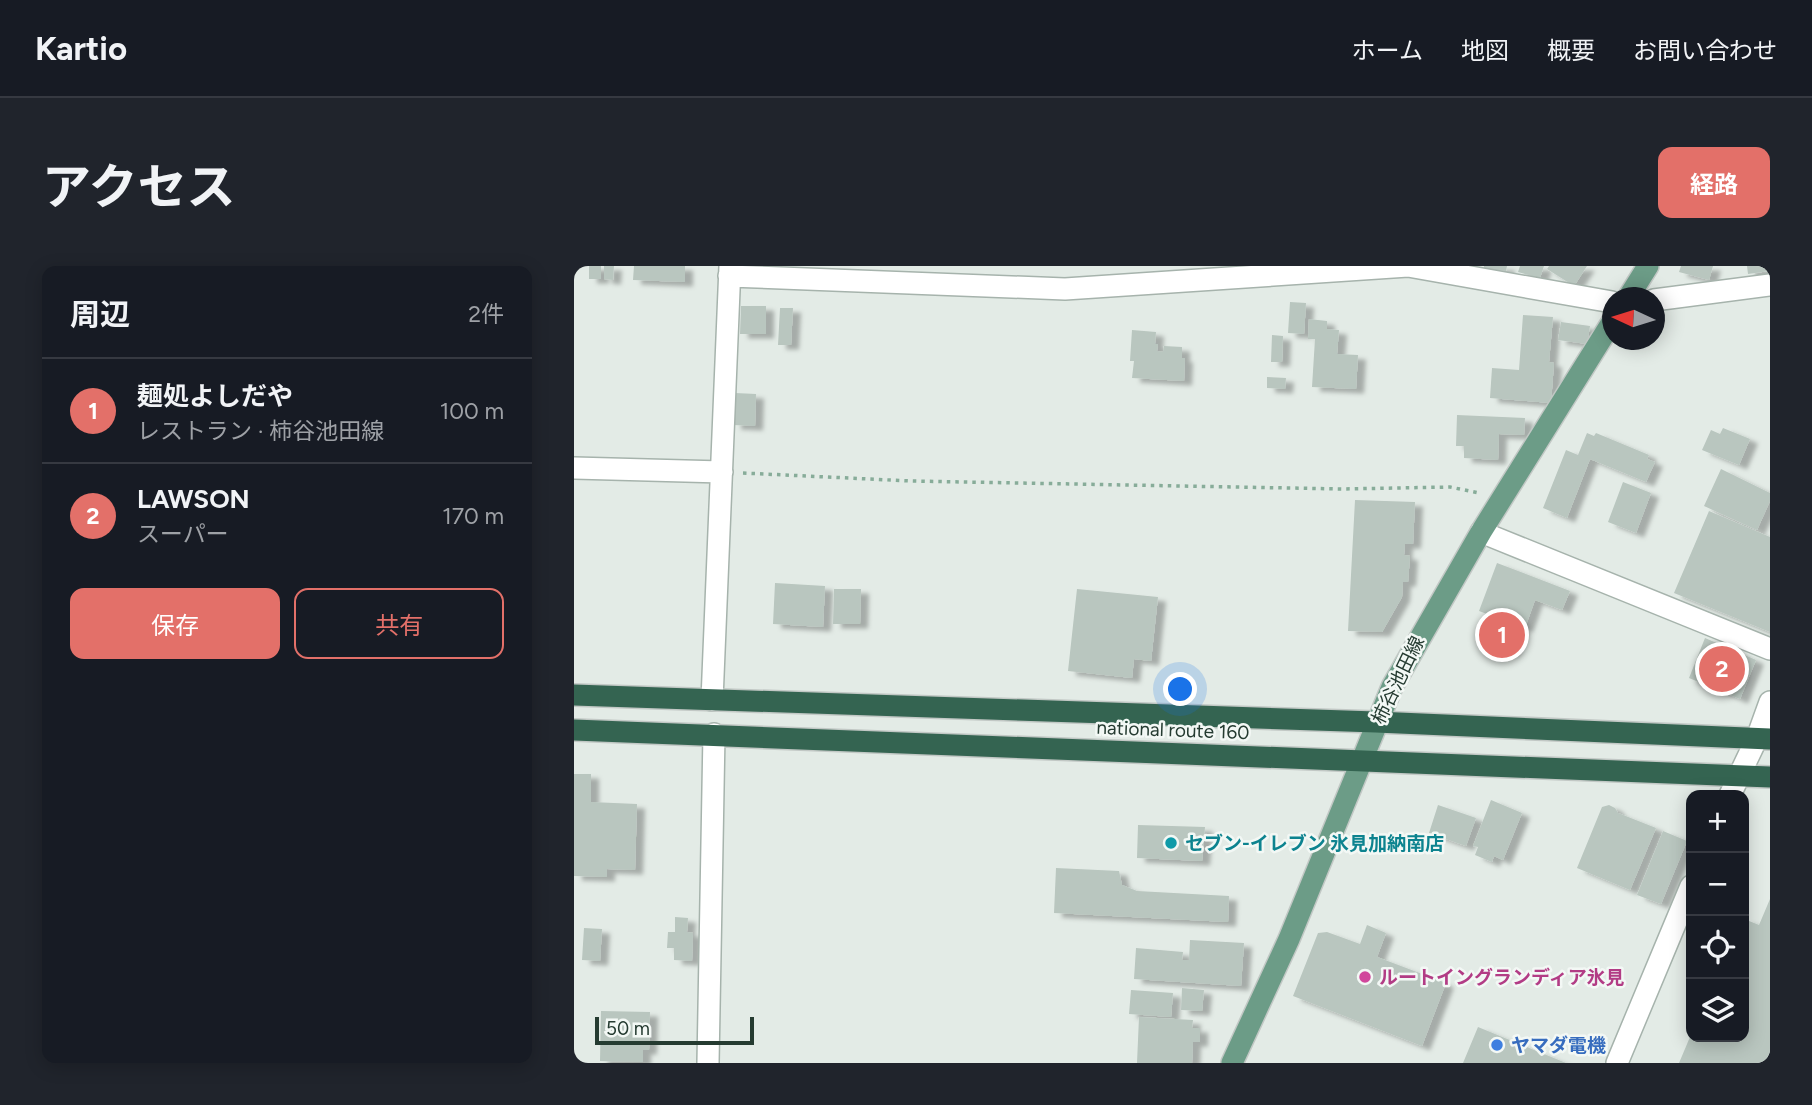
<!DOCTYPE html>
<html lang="ja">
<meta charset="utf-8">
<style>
:root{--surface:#171b24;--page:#20242c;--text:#f1f3f6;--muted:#9ea1a6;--line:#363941;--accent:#e37069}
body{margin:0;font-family:Figtree,"Noto Sans JP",sans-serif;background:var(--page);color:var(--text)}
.controls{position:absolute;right:21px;bottom:21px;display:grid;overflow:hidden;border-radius:14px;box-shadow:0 4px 18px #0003}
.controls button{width:63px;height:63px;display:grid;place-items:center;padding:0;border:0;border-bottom:2px solid var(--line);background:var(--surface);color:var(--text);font:35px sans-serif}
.compass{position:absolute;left:1028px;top:21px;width:63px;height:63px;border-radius:50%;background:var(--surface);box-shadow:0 4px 18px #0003;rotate:274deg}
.scale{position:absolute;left:21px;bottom:18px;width:159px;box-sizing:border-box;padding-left:7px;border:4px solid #253b31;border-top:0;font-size:19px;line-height:24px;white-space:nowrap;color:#253b31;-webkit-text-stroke:5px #f3f8f5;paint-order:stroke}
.you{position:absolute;left:607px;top:424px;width:24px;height:24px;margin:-18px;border:5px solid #fff;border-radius:50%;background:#1a73e8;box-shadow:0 0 0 10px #1a73e833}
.badge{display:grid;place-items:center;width:46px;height:46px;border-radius:50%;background:var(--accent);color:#fff;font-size:23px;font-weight:700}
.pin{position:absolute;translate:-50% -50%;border:4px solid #fff;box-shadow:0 2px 7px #0006}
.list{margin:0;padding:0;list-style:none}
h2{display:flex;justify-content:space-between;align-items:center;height:91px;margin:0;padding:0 28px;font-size:30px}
h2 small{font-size:23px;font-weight:400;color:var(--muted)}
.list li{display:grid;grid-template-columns:46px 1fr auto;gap:21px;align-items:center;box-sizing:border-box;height:105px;padding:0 28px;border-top:2px solid var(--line)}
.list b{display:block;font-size:26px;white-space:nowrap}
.list p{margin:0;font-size:23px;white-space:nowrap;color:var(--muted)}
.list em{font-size:23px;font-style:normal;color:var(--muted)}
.actions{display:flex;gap:14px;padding:21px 28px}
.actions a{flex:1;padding:16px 0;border:2px solid var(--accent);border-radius:14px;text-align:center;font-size:24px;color:var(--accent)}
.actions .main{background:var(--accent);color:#fff}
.icon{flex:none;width:38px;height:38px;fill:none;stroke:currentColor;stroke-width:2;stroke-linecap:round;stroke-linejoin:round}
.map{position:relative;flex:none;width:1196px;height:797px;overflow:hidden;border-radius:14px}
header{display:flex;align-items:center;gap:42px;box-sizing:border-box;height:98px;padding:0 35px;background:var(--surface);border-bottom:2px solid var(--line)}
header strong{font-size:33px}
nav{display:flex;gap:38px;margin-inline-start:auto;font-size:24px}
.intro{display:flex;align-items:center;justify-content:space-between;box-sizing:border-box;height:168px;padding:0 42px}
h1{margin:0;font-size:49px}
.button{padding:18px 32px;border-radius:14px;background:var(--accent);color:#fff;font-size:24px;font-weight:700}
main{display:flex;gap:42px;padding:0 42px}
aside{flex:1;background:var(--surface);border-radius:14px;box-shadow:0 4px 18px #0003}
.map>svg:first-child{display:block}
.building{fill:#b9c6bf;filter:url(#shadow)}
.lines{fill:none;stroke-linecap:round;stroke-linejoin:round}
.minor-casing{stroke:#a6b3ac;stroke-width:24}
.major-casing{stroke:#c2c8c5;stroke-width:24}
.highway-casing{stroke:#c2c8c5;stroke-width:24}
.path{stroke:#87ac99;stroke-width:3.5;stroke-dasharray:3.5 5;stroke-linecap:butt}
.minor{stroke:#fff;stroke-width:21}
.major{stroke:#6c9c87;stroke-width:21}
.highway{stroke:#346451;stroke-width:21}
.culture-dot{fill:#0f9aa8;stroke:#f3f8f5;stroke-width:2.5}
.hotel-dot{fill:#d1479c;stroke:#f3f8f5;stroke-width:2.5}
.shop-dot{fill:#3f7fe0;stroke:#f3f8f5;stroke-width:2.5}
.labels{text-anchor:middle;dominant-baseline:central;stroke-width:5;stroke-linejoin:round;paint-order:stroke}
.street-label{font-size:19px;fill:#253b31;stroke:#f3f8f5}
.culture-label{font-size:19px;font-weight:bold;fill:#0d838f;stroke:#f3f8f5;text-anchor:start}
.hotel-label{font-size:19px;font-weight:bold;fill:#b23c85;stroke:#f3f8f5;text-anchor:start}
.shop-label{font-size:19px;font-weight:bold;fill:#366cbe;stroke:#f3f8f5;text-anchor:start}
</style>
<header>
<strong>Kartio</strong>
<nav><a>ホーム</a><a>地図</a><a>概要</a><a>お問い合わせ</a></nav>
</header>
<div class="intro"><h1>アクセス</h1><a class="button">経路</a></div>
<main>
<aside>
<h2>周辺<small>2件</small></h2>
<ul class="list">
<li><span class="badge">1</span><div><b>麺処よしだや</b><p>レストラン · 柿谷池田線</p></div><em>100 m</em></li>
<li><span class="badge">2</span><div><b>LAWSON</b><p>スーパー</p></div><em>170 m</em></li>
</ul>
<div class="actions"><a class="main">保存</a><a>共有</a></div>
</aside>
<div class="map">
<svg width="1196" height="797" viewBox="0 0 1196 797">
<defs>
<filter id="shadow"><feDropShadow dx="8" dy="4.5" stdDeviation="2" flood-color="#0004"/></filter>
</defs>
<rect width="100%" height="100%" fill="#e3ebe6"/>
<path class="building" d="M15,0H27V13H15Z
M30,0H40L39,14L30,13Z
M60,0H111V16L59,14Z
M910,0H933L932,5L910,3Z
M946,0H970L966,12L944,6Z
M975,0H1013L1000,20L973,3Z
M1107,0H1139L1135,14L1105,6Z
M1173,0H1194L1195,5L1174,8Z
M716,36L732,37L730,68L714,67Z
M167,40H192V68H166Z
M206,42H219L217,79H204Z
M949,49L979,51L975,96L980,97L977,137L916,132L918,102L945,104Z
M735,53L753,55V63L765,64L763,88L784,89L782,123L738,121L741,73H734Z
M987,56L1016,60L1013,78L984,74Z
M558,64L582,66L581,78H584L583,85L589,86L590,80L608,81V92H611L610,115L558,112L560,95H556Z
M698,69L709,70L708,96H697Z
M693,111L712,112L711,123L693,122Z
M161,127L182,128L181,160L159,159Z
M883,149L951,152L950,169L925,168L924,194L890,192V180H882Z
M1149,162L1176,173L1165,199L1128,184L1137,164L1146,168Z
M1013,167L1020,170L1022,167L1075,189L1073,193L1081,196L1072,216L1016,193L993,252L969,242L992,184L1004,189Z
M1147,203L1196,227V235L1183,264L1130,240Z
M1049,216L1077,227L1062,267L1034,256Z
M781,234L841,236L839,278H831L830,289L836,290L834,316H829L828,331L808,366L774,365Z
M1135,245L1196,271V366L1100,327Z
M923,297L996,325L988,344L961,334L951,362L905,345Z
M201,317L251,320L249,361L199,358Z
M260,323H287L286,358H259Z
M503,323L584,331L577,395L560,393L558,412L494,405Z
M919,351L947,363L937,386L910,375Z
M1131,372L1182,394L1166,433L1115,412Z
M0,508H17V536L63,538L61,604L33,603V611L0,610Z
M917,534L948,547L929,594L920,590L918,596L901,589L904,581L899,580Z
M864,539L902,552L892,580L855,567Z
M1035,539L1041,542L1044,547L1082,562L1056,624L1003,602L1028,541Z
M564,559L631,561L628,595L563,592Z
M1089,565L1113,575L1087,638L1063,629Z
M482,602L545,605L548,619L563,625L655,630L654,656L480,647Z
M1196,633V797H1105L1116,771H1170V653L1185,659Z
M101,651L114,652L113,666L119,667L118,695L100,694V682H93L94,666H101Z
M793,659L812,667L803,691L872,717L848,780L719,730L744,667L753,666L786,678Z
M10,662L28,663L26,695L8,694Z
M616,674L670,677L667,720L560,713L562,682L609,686L608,694H615Z
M608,722L630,724L628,745L607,744Z
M557,724L599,727L597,751L555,748Z
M27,745L76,746L75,784H69V796L26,795Z
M565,751L619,754L618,762H626V776H619L618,797H563Z
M904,761L992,797H889Z"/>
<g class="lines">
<g class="minor-casing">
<path id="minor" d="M155,10L491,23L834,0L1038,36
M1080,34L1196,19
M0,202L148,206
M907,266L1196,383
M138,434L156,0
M1156,529L1183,472L1196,436
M134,797L140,468
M1043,797L1117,620"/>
</g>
<g class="major-casing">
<path id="major" d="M1054,32L1074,0
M658,797L715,673L818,421L907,266L1038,56"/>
</g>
<g class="highway-casing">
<path id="highway" d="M0,429L802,456L1196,473
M0,464L1196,511"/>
</g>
<path class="path" d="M169,207L337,215L769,223L876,221L905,227"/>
<use href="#minor" class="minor"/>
<use href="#major" class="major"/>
<use href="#highway" class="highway"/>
</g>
<circle class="culture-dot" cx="597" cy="577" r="7"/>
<circle class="hotel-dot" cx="791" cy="711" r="7"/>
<circle class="shop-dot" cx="923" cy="779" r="7"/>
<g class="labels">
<g class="street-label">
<text transform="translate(824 414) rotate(-64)">柿谷池田線</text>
<text transform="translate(599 464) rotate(2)">national route 160</text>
</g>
<g class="culture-label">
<text x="611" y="577">セブン-イレブン 氷見加納南店</text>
</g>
<g class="hotel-label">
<text x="805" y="711">ルートイングランディア氷見</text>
</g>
<g class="shop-label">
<text x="937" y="779">ヤマダ電機</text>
</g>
</g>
</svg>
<div class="controls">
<button>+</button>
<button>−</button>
<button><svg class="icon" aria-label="locate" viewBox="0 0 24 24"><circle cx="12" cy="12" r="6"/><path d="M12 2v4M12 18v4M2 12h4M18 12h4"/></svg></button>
<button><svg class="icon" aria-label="layers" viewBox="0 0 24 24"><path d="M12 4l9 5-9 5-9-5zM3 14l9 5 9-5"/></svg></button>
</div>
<svg class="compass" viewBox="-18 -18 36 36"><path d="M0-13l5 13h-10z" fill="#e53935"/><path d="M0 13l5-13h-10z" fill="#9ea1a6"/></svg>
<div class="scale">50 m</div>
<div class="you"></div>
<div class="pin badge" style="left:928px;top:369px">1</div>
<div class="pin badge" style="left:1148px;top:403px">2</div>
</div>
</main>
